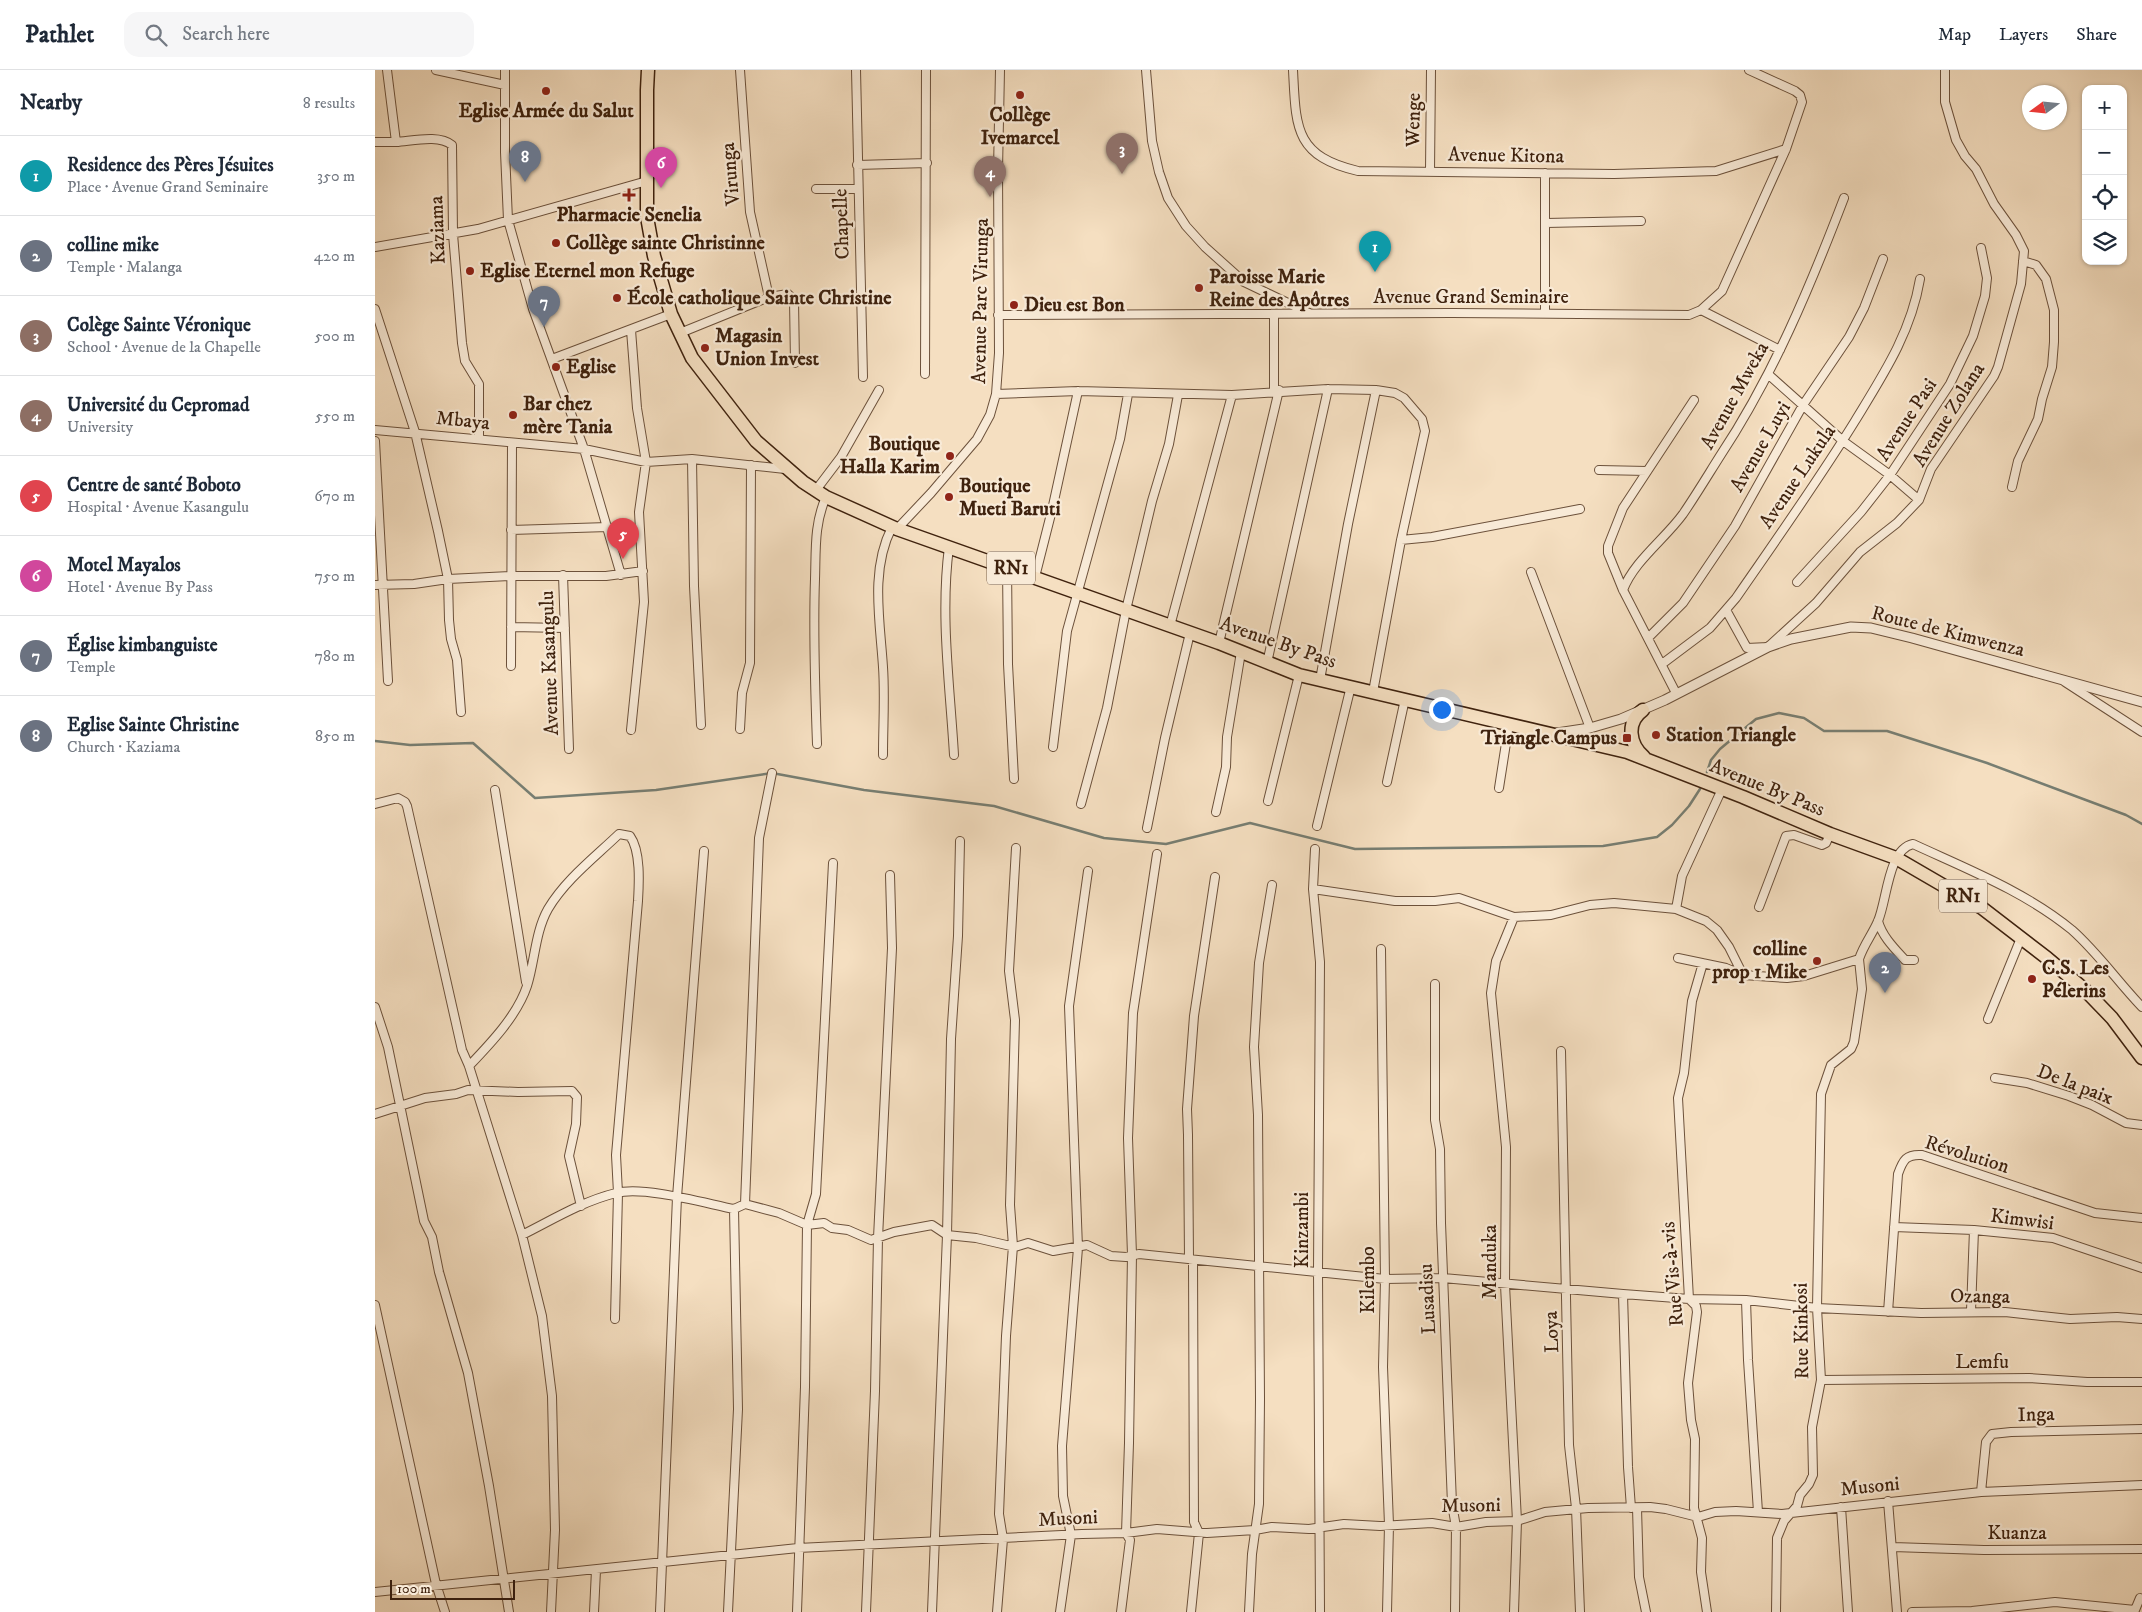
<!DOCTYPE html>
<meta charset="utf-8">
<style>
:root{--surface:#fff;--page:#f6f6f7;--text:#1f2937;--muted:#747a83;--line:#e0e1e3;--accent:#0b8043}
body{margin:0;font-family:"IM FELL DW Pica",serif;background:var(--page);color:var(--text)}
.controls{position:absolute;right:15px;top:15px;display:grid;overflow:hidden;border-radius:10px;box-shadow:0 1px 4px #0004}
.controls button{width:45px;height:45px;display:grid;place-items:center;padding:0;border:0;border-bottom:1px solid var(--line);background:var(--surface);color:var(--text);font:25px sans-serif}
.compass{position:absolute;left:1647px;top:15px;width:45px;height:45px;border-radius:50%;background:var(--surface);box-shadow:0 1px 4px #0004;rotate:255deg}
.scale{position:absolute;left:15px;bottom:12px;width:125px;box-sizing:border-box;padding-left:5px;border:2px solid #3f220e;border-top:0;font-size:14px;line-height:18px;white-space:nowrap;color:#3f220e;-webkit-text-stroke:4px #f8ead7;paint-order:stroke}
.you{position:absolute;left:1066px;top:639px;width:18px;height:18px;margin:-12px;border:4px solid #fff;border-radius:50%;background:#1a73e8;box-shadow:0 0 0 8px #1a73e833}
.badge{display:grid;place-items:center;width:32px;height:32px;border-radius:50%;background:var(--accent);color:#fff;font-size:16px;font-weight:700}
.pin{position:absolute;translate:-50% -41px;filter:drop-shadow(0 1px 2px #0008)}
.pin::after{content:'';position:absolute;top:26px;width:18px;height:15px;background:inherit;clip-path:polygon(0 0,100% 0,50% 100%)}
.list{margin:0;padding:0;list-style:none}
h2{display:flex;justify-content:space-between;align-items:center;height:65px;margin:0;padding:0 20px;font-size:21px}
h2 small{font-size:16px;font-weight:400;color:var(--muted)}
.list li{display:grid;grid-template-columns:32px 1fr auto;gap:15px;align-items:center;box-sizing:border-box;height:80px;padding:0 20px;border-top:1px solid var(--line)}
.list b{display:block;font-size:19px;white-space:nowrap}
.list p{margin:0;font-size:16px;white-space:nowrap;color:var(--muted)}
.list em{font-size:16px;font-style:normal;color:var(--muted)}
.icon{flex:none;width:28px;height:28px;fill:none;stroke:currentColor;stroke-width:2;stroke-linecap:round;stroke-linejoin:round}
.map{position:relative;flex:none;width:1767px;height:1542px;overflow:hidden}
header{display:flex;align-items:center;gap:30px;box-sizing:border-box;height:70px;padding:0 25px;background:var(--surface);border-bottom:1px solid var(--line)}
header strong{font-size:24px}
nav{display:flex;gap:28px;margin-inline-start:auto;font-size:18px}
.search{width:350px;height:45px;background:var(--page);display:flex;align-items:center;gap:12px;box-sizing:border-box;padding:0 18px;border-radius:15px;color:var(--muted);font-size:19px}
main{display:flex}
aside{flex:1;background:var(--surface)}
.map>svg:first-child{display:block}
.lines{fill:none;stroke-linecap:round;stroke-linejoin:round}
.stream{stroke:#777e72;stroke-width:2.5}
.minor-casing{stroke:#6c513b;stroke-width:10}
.tertiary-casing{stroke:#6c513b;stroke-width:11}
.trunk-casing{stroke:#3f220e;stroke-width:15}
.minor{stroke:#f8ead7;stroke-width:8}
.tertiary{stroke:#f8ead7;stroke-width:9}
.trunk{stroke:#f5dfc1;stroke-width:12}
.poi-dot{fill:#8f2418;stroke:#f8ead7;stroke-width:2}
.labels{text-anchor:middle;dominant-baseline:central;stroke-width:4.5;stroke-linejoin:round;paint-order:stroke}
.shield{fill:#f8ead7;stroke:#765e4a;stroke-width:1}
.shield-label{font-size:19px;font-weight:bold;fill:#3f220e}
.poi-label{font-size:20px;font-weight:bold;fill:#3f220e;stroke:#f8ead7;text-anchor:start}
.street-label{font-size:20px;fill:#3f220e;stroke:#f8ead7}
</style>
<header>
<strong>Pathlet</strong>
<div class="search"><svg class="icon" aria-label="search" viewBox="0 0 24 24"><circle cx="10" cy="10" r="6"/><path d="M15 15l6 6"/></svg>Search here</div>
<nav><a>Map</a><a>Layers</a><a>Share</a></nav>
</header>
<main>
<aside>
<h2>Nearby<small>8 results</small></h2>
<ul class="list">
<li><span class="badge" style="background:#0f9aa8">1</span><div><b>Residence des Pères Jésuites</b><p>Place · Avenue Grand Seminaire</p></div><em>350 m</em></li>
<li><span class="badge" style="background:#6b7280">2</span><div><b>colline mike</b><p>Temple · Malanga</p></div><em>420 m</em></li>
<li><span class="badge" style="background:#8d6e63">3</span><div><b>Colège Sainte Véronique</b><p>School · Avenue de la Chapelle</p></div><em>500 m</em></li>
<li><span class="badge" style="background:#8d6e63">4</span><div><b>Université du Cepromad</b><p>University</p></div><em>550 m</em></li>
<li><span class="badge" style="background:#e0444e">5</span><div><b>Centre de santé Boboto</b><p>Hospital · Avenue Kasangulu</p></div><em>670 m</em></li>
<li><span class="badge" style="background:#d1479c">6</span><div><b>Motel Mayalos</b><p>Hotel · Avenue By Pass</p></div><em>750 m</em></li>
<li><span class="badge" style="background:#6b7280">7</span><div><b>Église kimbanguiste</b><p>Temple</p></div><em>780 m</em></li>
<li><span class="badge" style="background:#6b7280">8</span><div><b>Eglise Sainte Christine</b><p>Church · Kaziama</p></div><em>850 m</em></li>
</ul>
</aside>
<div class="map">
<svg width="1767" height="1542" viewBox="0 0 1767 1542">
<rect width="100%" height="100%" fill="#f5dfc1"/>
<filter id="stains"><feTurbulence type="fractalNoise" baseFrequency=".004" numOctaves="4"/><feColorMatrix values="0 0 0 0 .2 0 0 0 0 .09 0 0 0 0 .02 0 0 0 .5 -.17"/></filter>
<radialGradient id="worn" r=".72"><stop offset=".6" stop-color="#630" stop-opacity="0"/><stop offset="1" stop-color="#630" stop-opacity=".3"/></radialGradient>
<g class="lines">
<path class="stream" d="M0,671L35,675L98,673L160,728L281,720L397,703L489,720L619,736L729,768L791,774L875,753L980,779L1228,776L1282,767L1297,755L1314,736L1325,719
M1332,702L1336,690L1345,679L1381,649L1404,643L1429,648L1449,661H1512L1612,693L1751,745L1767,754"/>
<g class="minor-casing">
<path id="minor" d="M12,0L21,72C37,71 64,64 77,75L78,164L87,273L90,291L104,314V368
M61,0L130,15
M130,0V82L133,150L158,239L209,379L246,505
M481,0L488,307
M771,0L777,71L784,102L793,128L811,156L830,177L869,212L934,243
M918,0C921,57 919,86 983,101L1239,104L1341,101L1411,79
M0,72H21
M482,95L552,93
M1055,101L1056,0
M441,119H482
M1171,153L1266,151
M0,177L103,159L272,111
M394,227L413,224L419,230L420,293
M0,239L40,362L63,461L73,509L74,550L76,569L82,590L86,642
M1326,240L1405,280
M1170,243V103
M899,244V321
M623,245L1077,243L1314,245L1326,240L1347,221L1411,79L1427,32L1425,25L1420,21L1374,0
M305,263L394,227L375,142L365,0
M177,289L296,244
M550,304L551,0
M1394,305L1468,371L1515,405L1544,430
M621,324L703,321L857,325L953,319L1001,320L1020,323L1029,328L1047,349L1050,361L1026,470L998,622
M0,360L209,379L271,392L317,389L410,399
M0,371L13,611
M317,389L319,516L326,655
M1224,400L1272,401
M1637,417L1643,391L1663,349L1667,329L1677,297L1679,272V240L1671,209L1661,195L1648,191
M441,420L466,387L504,320
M522,459L556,423L602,369L615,345L621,324L624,283L623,100L625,0
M136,460L233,457
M1026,470L1057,467L1205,439
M574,477C565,546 575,616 579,685
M632,496L633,594L639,709
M1156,502L1215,658
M188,505L194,679
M660,507L677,440L703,321
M1422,512L1486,442L1515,405L1575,314L1598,266L1610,226L1612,208L1606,178
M0,515L39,514L73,509L136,506H231L268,501
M1248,520C1259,491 1290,469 1308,444C1321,425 1333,405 1345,386C1398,306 1435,217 1469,128
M1351,540L1372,578L1393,577L1441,533L1485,482L1522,453L1544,430L1556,399L1619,306L1623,297L1646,214L1649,181L1641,165L1619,134L1601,99L1590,86L1581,70L1570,32V0
M795,556L857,325
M136,557L190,558
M1273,568L1308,533L1360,456L1428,335L1474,267L1489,238L1508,189
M844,573L904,320
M892,593L953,319
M1287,594L1335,558L1361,528C1401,470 1443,411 1480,351C1508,305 1536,263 1545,209
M136,596L137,373
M945,610L973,454L1001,320
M1690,612L1767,662
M1301,623L1248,520L1233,483V476L1248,438L1319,330
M365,659L367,623L375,593L376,395
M256,660L269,532L264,442L271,392L262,338L256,260
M442,674C440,619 438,564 440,509C441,480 439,454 451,427
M678,677L692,561L745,369L753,324
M508,685C508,656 510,626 508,597C505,550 495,500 517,457
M1012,712L1030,629
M1124,718L1134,654
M120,720L151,912
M893,731L924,605
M0,734L23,728L30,732L32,736L87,980L94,996L147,1165L167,1246L177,1326L180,1460L176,1542
M706,734L732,638L751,540L777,431L794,374L803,325
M841,742L851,697L852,667L866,582
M942,756L976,616
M772,758L790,668L815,563
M940,779L938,819L945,892L943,1201L945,1542
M938,819L1020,831H1060L1084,828L1139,847L1176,845L1215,835L1239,833L1301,839L1331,851L1342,860L1354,877L1368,905
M1384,837L1411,766L1419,765L1447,775L1451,773L1455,764
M1301,839L1307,806L1347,719
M1139,847L1121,891L1116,923L1131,1077L1130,1215L1142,1451L1139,1542
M1503,851C1507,866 1519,878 1530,890H1539
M1006,879L1010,1209L1008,1297L1014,1455L1012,1542
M1303,888L1351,898L1368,905L1412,908L1429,906L1484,889C1489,874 1497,865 1503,851C1512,831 1513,779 1538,774C1592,799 1651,822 1697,860C1723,883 1743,912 1767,937
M1328,893L1317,931L1309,1003L1303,1028L1314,1229L1321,1236L1322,1242L1313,1313L1316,1350L1320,1369L1319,1438L1327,1468L1326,1502L1332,1542
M1060,914V1050L1065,1079L1066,1153L1077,1434L1081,1457L1080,1542
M0,937L13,977L49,1151L57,1167L64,1202L93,1303L114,1416L134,1542
M1613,949L1646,868
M1186,981L1194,1375L1201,1438L1205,1542
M94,996C115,974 142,946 152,916C160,891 160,862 173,839C190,810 220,787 244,764L255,766C266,781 264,814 263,831L241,1085L243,1123L240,1249
M1620,1008L1652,1013L1694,1026L1717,1035L1751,1053L1767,1055
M0,1044L50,1028L81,1024L93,1020L143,1022L197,1021L202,1027L201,1054L194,1086L206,1136
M370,1134L384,768L397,703
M1519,1157L1599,1160L1678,1168L1767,1198
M147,1165C177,1150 208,1131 241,1123C270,1116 329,1133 359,1139L370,1134L404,1143L432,1155L449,1153L457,1158L473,1160L496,1170L519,1162L557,1155L572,1165L601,1168L640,1177L653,1173L678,1181L712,1175L736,1186L751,1187L764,1184L1010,1209L1068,1208L1248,1224L1314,1229L1371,1230L1442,1238L1546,1243L1630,1242L1695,1249L1742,1247L1767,1249
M814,1189L813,1065L812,1039L819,946L840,807
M1248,1224L1253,1397L1256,1438
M1371,1230L1373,1290L1383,1442
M0,1235L61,1514L70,1542
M1596,1241L1599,1160
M1513,1242L1523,1104C1528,1090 1531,1084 1547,1085L1720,1143L1767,1148
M1446,1310L1654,1308L1712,1312H1767
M1606,1422L1611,1372L1617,1364L1636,1362L1767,1359
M1513,1431L1522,1542
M1466,1437L1473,1542
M1262,1438L1264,1507L1271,1542
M1518,1477L1609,1480L1767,1479
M0,1522L423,1478L707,1464L751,1463L782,1459L832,1463L880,1460L897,1457L934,1459L969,1454L1005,1456L1057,1453L1081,1457L1111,1452L1142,1451L1170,1442L1213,1438L1275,1437L1291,1439L1323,1447L1340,1442L1361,1441L1407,1444L1606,1422L1767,1415
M219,1542L221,1500
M285,1542L302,1127L329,781
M353,1542L363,1339L359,1139
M422,1542L430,1317L432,1155L441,1124L458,793
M491,1542L500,1321L503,1168L517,878L515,805
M557,1542L572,1165L576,969L583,866L585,771
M622,1542L628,1469L624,1444L631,1266L638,1176L635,1135L640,950L634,901L641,778
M685,1542L696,1465L688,1426L687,1376L703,1178L694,936L713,801
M746,1542L755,1470L751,1463L754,1373L757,1185L753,1068L758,943L782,784
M816,1542L824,1463L819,1452L818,1190
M874,1542L877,1484L884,1434L885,1329L883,1045L879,977L884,893L897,815
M1401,1542L1402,1468L1409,1451L1422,1436L1425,1425L1434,1414L1438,1405L1437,1357L1446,1310L1442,1238L1446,1024L1456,995L1476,979L1479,972L1487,919L1484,889
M1537,1542L1597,1541L1680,1532L1760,1540L1765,1528L1767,1529"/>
</g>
<g class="tertiary-casing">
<path id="tertiary" d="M1182,663L1215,658L1246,649L1290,630L1393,577L1416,569L1476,557L1496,558L1537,568L1767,632"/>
</g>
<g class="trunk-casing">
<path id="trunk" d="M273,0L272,20V147L279,186L296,244L317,288L381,371L428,412L451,427L522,459L844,573L924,605L1252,682L1368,727L1455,764L1521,788L1607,838L1672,888L1709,919L1737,948L1767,988
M1268,640C1251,652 1254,674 1269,687"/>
</g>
<use href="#minor" class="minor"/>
<use href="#tertiary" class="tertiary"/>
<use href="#trunk" class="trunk"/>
</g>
<g class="poi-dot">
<circle cx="171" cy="21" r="5"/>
<circle cx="645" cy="25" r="5"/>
<path d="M251.5 117.5h5v5h5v5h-5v5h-5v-5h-5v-5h5z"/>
<circle cx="181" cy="173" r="5"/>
<circle cx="95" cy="201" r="5"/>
<circle cx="824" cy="218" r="5"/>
<circle cx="242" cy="228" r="5"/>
<circle cx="639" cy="235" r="5"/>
<circle cx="330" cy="278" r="5"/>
<circle cx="181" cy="297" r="5"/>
<circle cx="138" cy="345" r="5"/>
<circle cx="575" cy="386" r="5"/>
<circle cx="574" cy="427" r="5"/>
<circle cx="1281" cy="665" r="5"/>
<rect x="1247" y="663" width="10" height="10" rx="2.5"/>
<circle cx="1442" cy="891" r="5"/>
<circle cx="1657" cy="909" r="5"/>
</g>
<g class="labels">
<g class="shield">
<rect x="612" y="481.5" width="48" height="33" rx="4"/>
<rect x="1564" y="809.5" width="48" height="33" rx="4"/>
</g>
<g class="shield-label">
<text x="636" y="498">RN1</text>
<text x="1588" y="826">RN1</text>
</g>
<g class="poi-label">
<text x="171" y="41" text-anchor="middle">Eglise Armée du Salut</text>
<text x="645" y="45" text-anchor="middle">Collège<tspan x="645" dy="23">Ivemarcel</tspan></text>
<text x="254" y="145" text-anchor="middle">Pharmacie Senelia</text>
<text x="191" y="173">Collège sainte Christinne</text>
<text x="105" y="201">Eglise Eternel mon Refuge</text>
<text x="834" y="207">Paroisse Marie<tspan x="834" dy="23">Reine des Apôtres</tspan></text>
<text x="252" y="228">École catholique Sainte Christine</text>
<text x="649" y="235">Dieu est Bon</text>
<text x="340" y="266">Magasin<tspan x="340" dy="23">Union Invest</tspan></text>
<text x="191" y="297">Eglise</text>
<text x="148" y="334">Bar chez<tspan x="148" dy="23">mère Tania</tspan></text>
<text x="565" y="374" text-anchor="end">Boutique<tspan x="565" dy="23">Halla Karim</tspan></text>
<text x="584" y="416">Boutique<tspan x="584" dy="23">Mueti Baruti</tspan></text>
<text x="1291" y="665">Station Triangle</text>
<text x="1242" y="668" text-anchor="end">Triangle Campus</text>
<text x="1432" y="879" text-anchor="end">colline<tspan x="1432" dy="23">prop 1 Mike</tspan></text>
<text x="1667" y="898">C.S. Les<tspan x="1667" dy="23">Pélerins</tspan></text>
</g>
<g class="street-label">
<text transform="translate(1039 50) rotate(-89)">Wenge</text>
<text transform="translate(1131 86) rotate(1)">Avenue Kitona</text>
<text transform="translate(356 104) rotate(-95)">Virunga</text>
<text transform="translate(467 154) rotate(-92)">Chapelle</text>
<text transform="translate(63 160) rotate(-92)">Kaziama</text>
<text x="1096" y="227">Avenue Grand Seminaire</text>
<text transform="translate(606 231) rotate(-89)">Avenue Parc Virunga</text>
<text transform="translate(1360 326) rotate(-61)">Avenue Mweka</text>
<text transform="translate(1574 345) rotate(-58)">Avenue Zolana</text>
<text transform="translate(1532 350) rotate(-57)">Avenue Pasi</text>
<text transform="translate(88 351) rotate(6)">Mbaya</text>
<text transform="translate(1386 377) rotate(-60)">Avenue Luyi</text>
<text transform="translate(1423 407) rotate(-56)">Avenue Lukula</text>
<text transform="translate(1573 562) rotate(14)">Route de Kimwenza</text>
<text transform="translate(903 573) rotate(19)">Avenue By Pass</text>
<text transform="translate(175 593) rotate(-92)">Avenue Kasangulu</text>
<text transform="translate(1392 718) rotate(22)">Avenue By Pass</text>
<text transform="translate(1700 1015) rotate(21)">De la paix</text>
<text transform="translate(1592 1085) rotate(17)">Révolution</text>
<text transform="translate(1647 1150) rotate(7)">Kimwisi</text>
<text transform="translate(927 1160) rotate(-90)">Kinzambi</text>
<text transform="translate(1115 1192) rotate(-90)">Manduka</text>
<text transform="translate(1298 1204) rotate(-95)">Rue Vis-à-vis</text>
<text transform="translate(993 1210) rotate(-90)">Kilembo</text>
<text transform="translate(1605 1227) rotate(1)">Ozanga</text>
<text transform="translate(1053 1229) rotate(-93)">Lusadisu</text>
<text transform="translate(1427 1261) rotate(-91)">Rue Kinkosi</text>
<text transform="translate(1177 1262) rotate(-92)">Loya</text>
<text x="1607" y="1292">Lemfu</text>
<text transform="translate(1661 1345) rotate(-2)">Inga</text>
<text transform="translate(1495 1417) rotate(-6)">Musoni</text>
<text transform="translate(1096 1436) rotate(-1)">Musoni</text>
<text transform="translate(693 1449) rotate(-3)">Musoni</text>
<text x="1642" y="1463">Kuanza</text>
</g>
</g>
<rect width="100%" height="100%" filter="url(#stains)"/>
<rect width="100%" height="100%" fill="url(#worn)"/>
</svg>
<div class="controls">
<button>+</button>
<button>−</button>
<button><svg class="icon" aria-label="locate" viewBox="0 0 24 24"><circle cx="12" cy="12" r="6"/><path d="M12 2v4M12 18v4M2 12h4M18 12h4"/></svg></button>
<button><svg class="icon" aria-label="layers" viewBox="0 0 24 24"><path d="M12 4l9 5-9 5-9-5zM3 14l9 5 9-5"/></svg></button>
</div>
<svg class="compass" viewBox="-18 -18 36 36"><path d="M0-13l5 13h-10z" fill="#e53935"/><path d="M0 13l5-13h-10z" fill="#747a83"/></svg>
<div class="scale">100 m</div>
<div class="you"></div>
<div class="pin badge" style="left:1000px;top:202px;background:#0f9aa8">1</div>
<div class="pin badge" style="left:1510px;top:923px;background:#6b7280">2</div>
<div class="pin badge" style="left:747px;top:104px;background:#8d6e63">3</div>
<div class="pin badge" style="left:615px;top:127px;background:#8d6e63">4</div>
<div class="pin badge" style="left:248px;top:489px;background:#e0444e">5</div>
<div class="pin badge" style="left:286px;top:118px;background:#d1479c">6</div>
<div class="pin badge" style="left:169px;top:257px;background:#6b7280">7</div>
<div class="pin badge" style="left:150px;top:112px;background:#6b7280">8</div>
</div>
</main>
